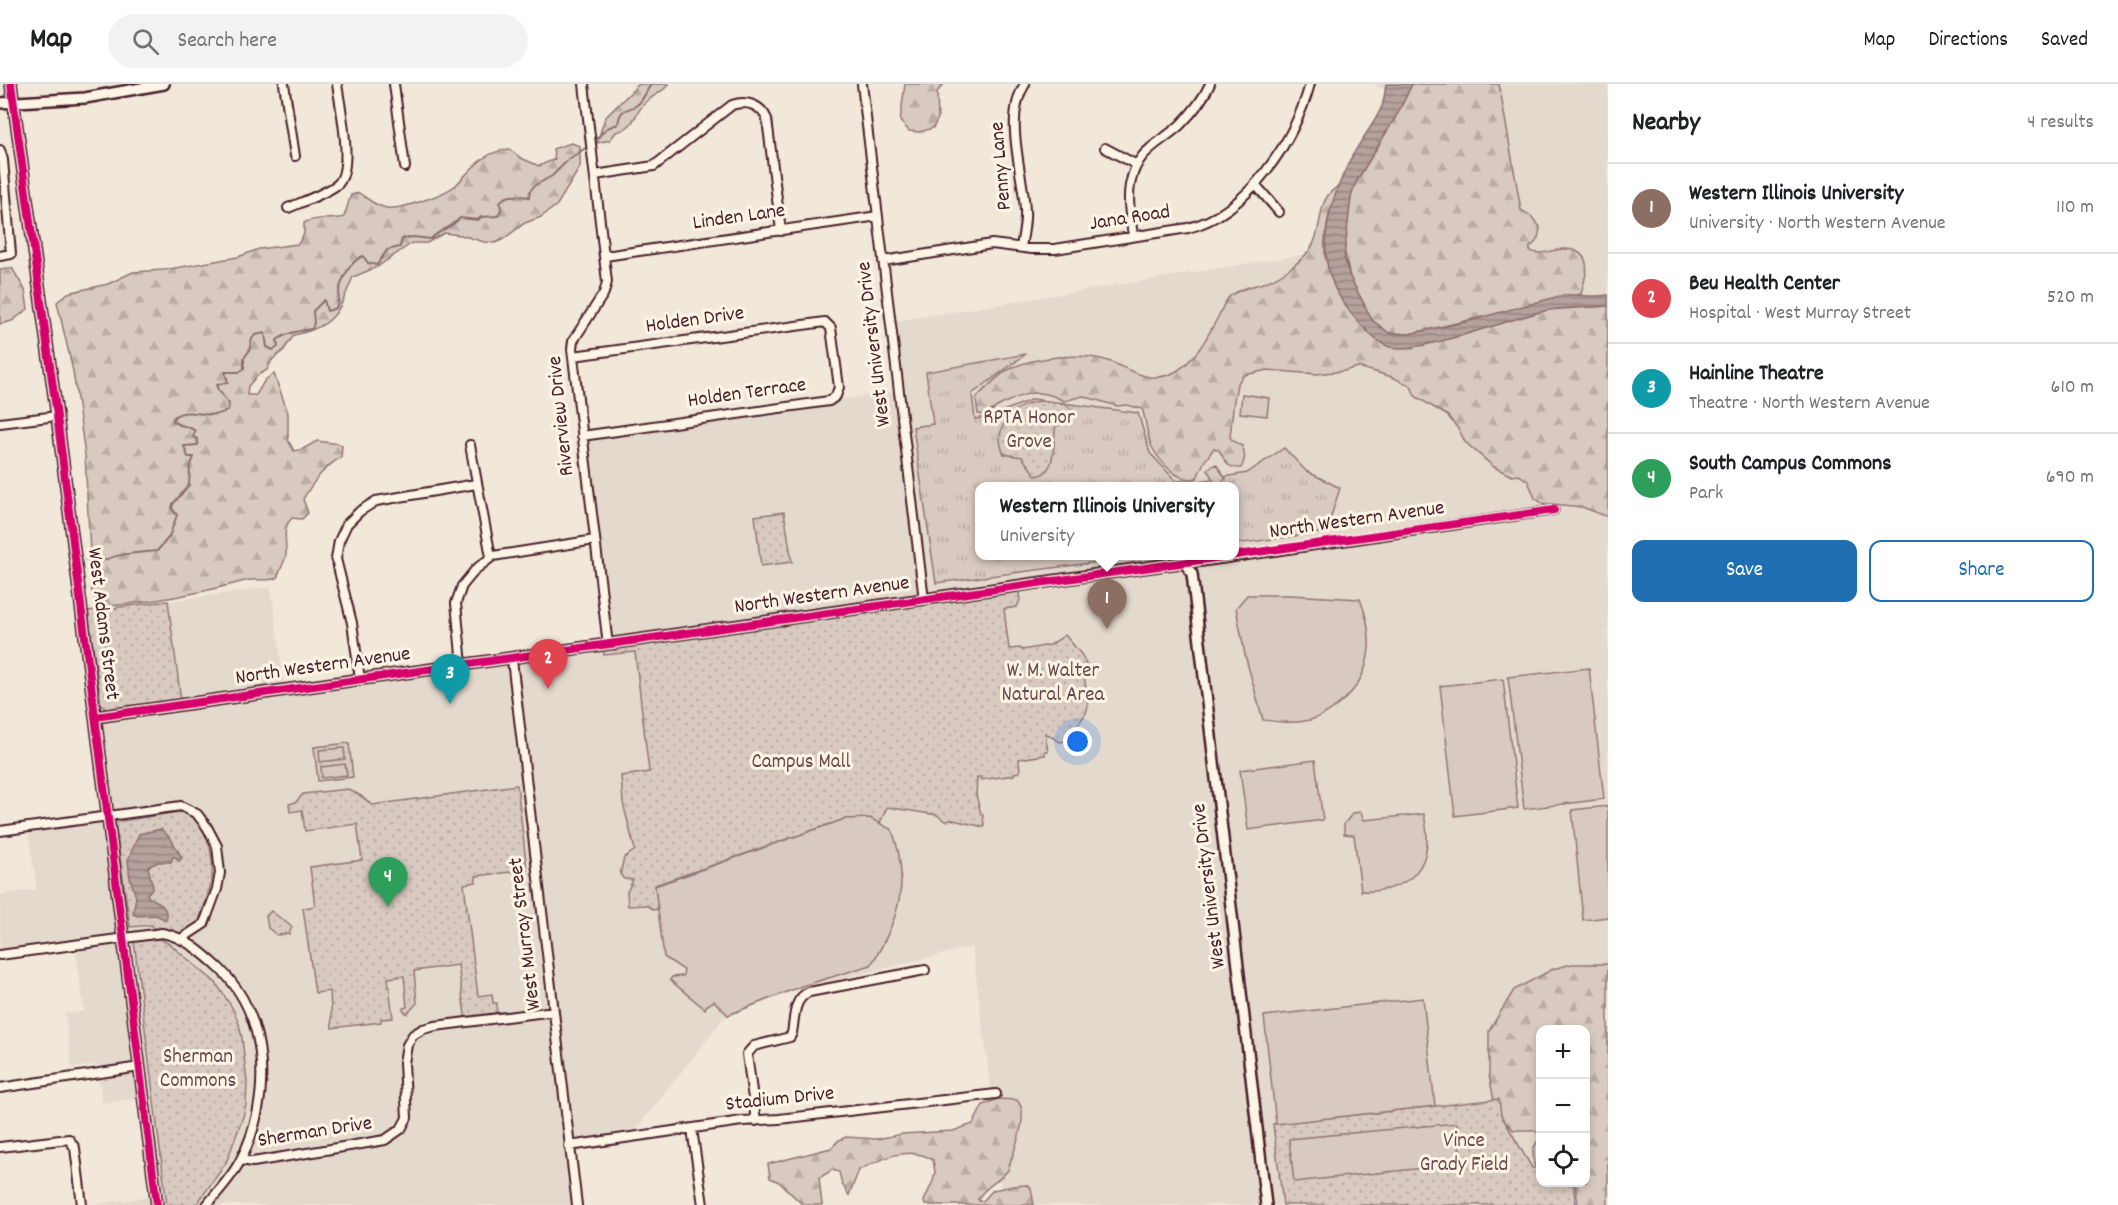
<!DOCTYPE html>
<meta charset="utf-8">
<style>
:root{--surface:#fff;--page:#f2f2f2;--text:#202124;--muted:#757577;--line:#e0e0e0;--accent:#1f6fb2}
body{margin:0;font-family:Dekko,sans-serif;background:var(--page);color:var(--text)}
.controls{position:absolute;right:18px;bottom:18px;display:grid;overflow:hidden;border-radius:12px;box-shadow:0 3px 9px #0003}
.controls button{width:54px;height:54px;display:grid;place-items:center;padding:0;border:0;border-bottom:2px solid var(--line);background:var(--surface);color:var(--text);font:30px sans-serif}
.you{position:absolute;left:1078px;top:658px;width:21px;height:21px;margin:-15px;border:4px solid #fff;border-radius:50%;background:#1a73e8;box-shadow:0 0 0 9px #1a73e833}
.badge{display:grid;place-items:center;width:39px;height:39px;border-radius:50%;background:var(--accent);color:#fff;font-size:20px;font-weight:700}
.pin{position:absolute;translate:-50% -50px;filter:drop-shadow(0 2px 3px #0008)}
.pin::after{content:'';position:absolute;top:32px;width:21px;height:18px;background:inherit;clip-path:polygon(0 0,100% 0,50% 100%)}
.popup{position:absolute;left:975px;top:398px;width:264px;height:78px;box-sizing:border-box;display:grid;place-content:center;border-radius:12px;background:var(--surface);filter:drop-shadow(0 2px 4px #0005);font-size:20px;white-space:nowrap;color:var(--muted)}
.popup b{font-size:22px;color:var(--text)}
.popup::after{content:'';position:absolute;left:50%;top:100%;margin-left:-12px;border:12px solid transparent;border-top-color:var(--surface)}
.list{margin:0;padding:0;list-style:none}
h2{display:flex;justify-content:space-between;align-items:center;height:78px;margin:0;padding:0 24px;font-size:26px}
h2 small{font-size:20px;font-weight:400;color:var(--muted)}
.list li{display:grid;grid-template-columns:39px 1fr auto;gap:18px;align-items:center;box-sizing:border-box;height:90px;padding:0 24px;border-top:2px solid var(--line)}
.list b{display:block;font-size:22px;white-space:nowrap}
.list p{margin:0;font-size:20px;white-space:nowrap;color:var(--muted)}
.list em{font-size:20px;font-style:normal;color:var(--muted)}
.actions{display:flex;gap:12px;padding:18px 24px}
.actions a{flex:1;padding:14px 0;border:2px solid var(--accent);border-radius:12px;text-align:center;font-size:21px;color:var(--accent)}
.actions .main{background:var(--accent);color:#fff}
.icon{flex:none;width:33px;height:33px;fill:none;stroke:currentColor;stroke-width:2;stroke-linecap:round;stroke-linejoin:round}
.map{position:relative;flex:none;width:1608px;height:1121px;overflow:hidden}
header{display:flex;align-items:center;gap:36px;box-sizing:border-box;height:84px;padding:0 30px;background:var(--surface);border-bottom:2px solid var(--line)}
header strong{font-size:28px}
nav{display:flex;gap:33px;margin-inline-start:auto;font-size:21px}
.search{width:420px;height:54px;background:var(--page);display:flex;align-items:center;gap:15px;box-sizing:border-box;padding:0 21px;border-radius:33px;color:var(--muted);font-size:22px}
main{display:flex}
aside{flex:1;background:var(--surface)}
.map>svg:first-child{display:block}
.built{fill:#e4d9cd;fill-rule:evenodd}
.grass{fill:url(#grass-tufts);stroke:#917476;stroke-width:1.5}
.forest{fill:url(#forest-firs);stroke:#917476;stroke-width:1.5}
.park{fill:url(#park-dots);stroke:#917476;stroke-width:1.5}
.garden{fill:#d8cac0;stroke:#917476;stroke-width:1.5}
.water{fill:url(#water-rules);stroke:#8b6d6f;stroke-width:1.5}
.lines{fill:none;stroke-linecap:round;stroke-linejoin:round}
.stream{stroke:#8b6d6f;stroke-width:2}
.minor-casing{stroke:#4a1f2b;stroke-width:12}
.tertiary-casing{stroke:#4a1f2b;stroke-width:14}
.minor{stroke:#fcf5e5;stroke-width:8}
.tertiary{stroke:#fcf5e5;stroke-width:9}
.cycleway-casing{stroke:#fcf5e5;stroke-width:11}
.cycleway{stroke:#d6006c;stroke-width:8}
.labels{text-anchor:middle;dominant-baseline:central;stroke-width:6;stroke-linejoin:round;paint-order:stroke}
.street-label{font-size:21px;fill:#4a1f2b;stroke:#fcf5e5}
.park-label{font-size:21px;fill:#6e4a50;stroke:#fcf5e5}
</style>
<header>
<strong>Map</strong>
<div class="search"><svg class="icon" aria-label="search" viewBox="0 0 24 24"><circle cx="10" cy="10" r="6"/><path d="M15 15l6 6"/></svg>Search here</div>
<nav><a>Map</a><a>Directions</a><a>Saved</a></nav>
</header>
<main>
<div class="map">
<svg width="1608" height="1121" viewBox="0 0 1608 1121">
<defs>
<pattern id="grass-tufts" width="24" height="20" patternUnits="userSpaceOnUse" patternTransform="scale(1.5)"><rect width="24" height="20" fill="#d8cac0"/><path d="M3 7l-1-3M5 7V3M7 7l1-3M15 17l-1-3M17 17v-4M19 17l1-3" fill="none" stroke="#bbada5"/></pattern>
<pattern id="forest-firs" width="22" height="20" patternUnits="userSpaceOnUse" patternTransform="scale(1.5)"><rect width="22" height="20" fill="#d8cac0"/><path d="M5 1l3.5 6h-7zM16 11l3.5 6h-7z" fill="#bbada5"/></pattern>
<pattern id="park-dots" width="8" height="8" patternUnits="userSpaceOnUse" patternTransform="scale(1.5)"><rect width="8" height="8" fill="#d8cac0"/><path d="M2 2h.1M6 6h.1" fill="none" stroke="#bbada5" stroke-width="1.8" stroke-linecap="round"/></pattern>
<pattern id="water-rules" width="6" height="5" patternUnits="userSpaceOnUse" patternTransform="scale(1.5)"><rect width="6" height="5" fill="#b6a19c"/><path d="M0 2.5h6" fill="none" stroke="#96837f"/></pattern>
</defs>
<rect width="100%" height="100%" fill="#f1e8da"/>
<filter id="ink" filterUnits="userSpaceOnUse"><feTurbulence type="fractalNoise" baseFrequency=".0167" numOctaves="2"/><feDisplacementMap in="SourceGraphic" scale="12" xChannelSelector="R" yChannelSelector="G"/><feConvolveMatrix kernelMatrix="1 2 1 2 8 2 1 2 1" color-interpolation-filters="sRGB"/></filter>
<g filter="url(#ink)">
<path class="built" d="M1376,0H1608V1121H1002L994,1029L972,863L797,906L724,934L629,1054L570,1062L577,1121H89L155,1112L143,1014L102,1019L97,981L72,984L65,930L84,927L75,861L0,871V811L37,805L27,743L107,731L83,529L271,503L285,606L607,561L582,352L898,307L890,238L1337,165L1399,10L1376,2ZM980,402H1234V472H980ZM1540,946H1586V1098H1540Z"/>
<path class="grass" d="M1026,270L972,310L975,335L991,332L1033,315L1138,329L1150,369L1176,397H1200L1247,389L1284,364L1306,387L1340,404L1326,448L1235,460L1234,402H980V472H1146L936,499L913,343L933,340L926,288Z"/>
<path class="forest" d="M639,0H669C663,8 653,11 646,18C633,30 637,43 616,48L610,56L597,59L605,34Z
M905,0H944L937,8L938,34L933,44L920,48L909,47L900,37Z
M1412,0H1499L1521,126L1531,132L1540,143C1539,152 1538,158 1530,163V167C1542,174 1560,160 1576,167C1594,176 1584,195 1581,210L1409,250L1389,249L1372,236L1350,193L1344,166L1351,113L1356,98L1398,29Z
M571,59L580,62V83L557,121L541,133L525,139L502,156L495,159L484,158L461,151L444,149L427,159H412L377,183L353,193C338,229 335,242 294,251L284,266L272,276L267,286L258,291L248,302L247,311H256L265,296L274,290L288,329V356L294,367L303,365L317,357C326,359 335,358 342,361L341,373C323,384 314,397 303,415L308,429L302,435L292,434C281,445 287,457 286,471C285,478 279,487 277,494C266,498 256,494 245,497C200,509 155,518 108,522L99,520L92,508L85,371L73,287L57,218L68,209L108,200L133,188L164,186L238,173L259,165L298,160L304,150V139C316,132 331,137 344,133L351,111L359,109C368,115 377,123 387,124C401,126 447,110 457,100C473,84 483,68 509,65L521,74L539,82L555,75L553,65Z
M1341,101L1329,130L1325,154V172L1335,205L1406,264L1447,255L1547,226L1608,222V433L1582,423L1542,419L1535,414L1528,397L1519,391L1512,392L1494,383L1465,358L1459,346L1448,332L1415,312L1411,302L1392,293L1358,283L1344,287L1316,290L1267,286L1249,290L1244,291L1237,300L1234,316L1230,353L1232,356L1242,362C1246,371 1245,376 1241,384C1225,384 1226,377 1219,366L1214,364L1204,378L1197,394C1179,400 1160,378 1152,363C1146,351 1147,337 1142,325L1127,321L1117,322L1083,312L1064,317C1039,303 1024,309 999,322C991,326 987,332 978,330L976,316L978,312C985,305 999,291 1008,286C1033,272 1085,268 1111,278C1133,287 1151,301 1175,288C1196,276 1208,252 1219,231C1222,225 1225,216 1230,212C1240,205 1249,203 1260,200C1277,195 1301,179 1311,164C1325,143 1314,113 1341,101Z
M12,184L25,206L28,225L12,237L0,240V186Z
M1572,880H1608V1121H1578L1575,1099L1586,1098V946H1540V1086L1534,1081L1533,1065L1539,1055L1538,1049L1534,1046H1513L1502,1034L1495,1022L1489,991V947L1514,906L1553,885Z
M997,1015L1017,1016C1031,1031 1013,1067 1008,1086C999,1098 985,1102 978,1115L979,1117H983L993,1106L1013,1102L1026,1101L1031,1104L1034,1121H925L924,1117L933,1097L935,1088L933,1076C909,1061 883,1074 859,1086L849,1111L842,1100L839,1088L832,1086L819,1094L822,1121H803L779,1098L770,1094L768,1080L831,1064L839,1056L846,1053L877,1055L902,1050L953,1047L973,1040L983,1021Z"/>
<path class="park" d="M1042,317C1053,319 1063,317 1071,325L1070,337L1056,342C1052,357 1058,389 1036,392L1022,373L1004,370C991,342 1015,319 1042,317Z
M784,428L792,478L761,482L755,432Z
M1018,502L1020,516L1017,523L1004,525L1009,565L1020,564L1022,566L1050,561L1065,551L1081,570L1086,579L1084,590L1088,622L1086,629L1067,657L1060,658L1045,649L1048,667H1045V671L1019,675L1020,688L1014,689V691L981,696L980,693H977L976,711L981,730H983L984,743L953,736L945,737L937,731L887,723L880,739L845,735L655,801L658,825L654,826L647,821L628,822L627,808L633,796L624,795L620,790L624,774L635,766L623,719L621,692L649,688L635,568L604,571L603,562Z
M168,517L181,617L108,627L101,621L88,527Z
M349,659L353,693L318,697L314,663Z
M517,701L527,786L476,792V798L464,800L478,912L492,910L493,919H497L496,934L466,938L458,881L414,887L417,919L407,930L403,926V924L407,923L404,892L388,894L393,934L381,935V938L332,944L330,907L315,909L303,824L315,822L310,783L362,776L357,740L305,747L302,726L290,728L289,720L296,718L303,710L348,705L361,712L372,721Z
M178,728C206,731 214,769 212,793C210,809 203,824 198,839L179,850L154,845L152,841L130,843L115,738Z
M271,827L292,843L289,850L277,851L268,844L266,832Z
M152,854L162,856L171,861L216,899L233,925L239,940L242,954L247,998L246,1021L243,1033L226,1079L196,1121H167L134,857Z
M1499,1015L1501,1031L1532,1084H1540V1098L1573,1099L1576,1121H1283L1273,1040Z"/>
<path class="garden" d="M1242,310L1269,314L1267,332L1240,329Z
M1216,380L1226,395L1216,401L1207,385Z
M1247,511H1290L1360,515C1374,550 1374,587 1345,615C1335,624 1323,633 1310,636C1294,640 1279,638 1263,636L1245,571L1236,524Z
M1589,584L1604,715L1524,725L1508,593Z
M1503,595L1518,724L1455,732L1440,602Z
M344,664L345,675L320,678L319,666Z
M1315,676L1323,736L1248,746L1240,686Z
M345,680L347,691L322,694L321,683Z
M1608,722V833L1583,836L1572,726Z
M1361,728L1364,736L1424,730C1425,737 1427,745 1427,753C1428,793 1397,809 1361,807L1354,751L1344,750V740L1353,729Z
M870,734L892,746C911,797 899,836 871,881L802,902L728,931L714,917L706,922L705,925L670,896L672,893L683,892L684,886L664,873L655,802L845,735Z
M1423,914L1435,1022L1276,1040L1264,932Z
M1457,1039L1461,1080L1294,1098L1289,1055Z"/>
<path class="water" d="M1386,0H1412L1398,29L1356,98L1351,113L1344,174L1350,193L1372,236L1389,249L1409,250L1465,238L1563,211C1578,210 1593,214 1608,211V222C1587,224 1565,222 1544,227C1511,234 1417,271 1390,263C1378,260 1369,249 1361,241C1331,209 1319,177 1329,133C1332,116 1345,84 1354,69C1362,54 1375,39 1382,22C1384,16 1385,7 1386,0Z
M161,745L171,755L182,774L179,777L176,773H173L171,778H158L148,783L153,804L147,810L149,814C159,816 169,826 166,836L156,831L138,832L133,830L136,813L130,794L128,776L139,750Z"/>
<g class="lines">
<path class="stream" d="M596,55L607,44L618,40C621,22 626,28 637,21C643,17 647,6 651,0
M191,381L194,373H188L184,362L198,361L197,355L193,353L195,347C189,341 179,343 173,337L174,333C189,321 209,338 228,326L229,320L217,304V301L228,298L225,288H239L244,285V274L249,267L252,255L255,251L265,249L267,263L273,266L278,263L277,256C288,248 299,247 312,245L314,239L313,227L324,216L327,227L336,224C339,219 338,215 339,209C341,196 350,177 363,172L368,179L377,181L387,166L400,163L402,155L413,153L431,155C440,145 451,144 460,134L478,136L481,133L498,132L501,126L500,118C507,109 519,112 529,113L530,107L534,102L552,92L569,75L587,63
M86,475L98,480C113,469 139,469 157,467L169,453L177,431L172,425L173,420L189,401L190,382"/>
<g class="minor-casing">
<path id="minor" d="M284,0L295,72
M394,0L405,83
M584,0L607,198L604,209L573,257L572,265L608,561
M862,0L924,516
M1105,64L1137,81
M0,66L3,76L11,170L0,172
M595,91L654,82L732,21C747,16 761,21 767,35L781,147
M1255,100L1279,128
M288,124C302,118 327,109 338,100C354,84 340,22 337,0
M1133,152C1131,136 1127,118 1130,101C1137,65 1157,62 1180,41C1192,29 1203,16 1210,0
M1021,163C1023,151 1026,138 1025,126C1023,87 1003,34 1025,0
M605,172L878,132
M883,177L992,160L1032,165H1055L1188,144C1248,129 1295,56 1310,0
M573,272L825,238L831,244L839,303L836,312L829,317L582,352
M0,339L57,332
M470,361L491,473
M1186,480L1554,426
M512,576L577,1121
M462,581L456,519L462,502L476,485L493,472L595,456
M360,595L352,539L336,475L339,457L347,440L360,427L376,417L476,400
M0,747L181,722L197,730L207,743L217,762L220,789L217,805L204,840L181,855
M0,871L162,849C185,853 203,869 220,885C270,933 272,1017 240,1077C232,1093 218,1107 207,1121
M0,1004L140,983
M756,1037L747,970L754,962L790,953L792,949C795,933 793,915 809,908L925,886
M692,1045L703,1121
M569,1062L742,1037L779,1035L996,1010
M0,1063L69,1055L75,1064L82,1121
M241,1076L253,1078L385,1056L401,1045L407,1034L404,979L407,961L413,951L423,945L435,942L554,927"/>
</g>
<g class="tertiary-casing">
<path id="tertiary" d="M11,0L57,332L157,1121
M0,19L85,14L164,0
M95,633L1178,479L1186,480L1192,490L1266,1121"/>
</g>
<use href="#minor" class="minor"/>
<use href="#tertiary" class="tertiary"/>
<g class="cycleway-casing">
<path id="cycleway" d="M11,0L57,332L157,1121
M95,633L1554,426"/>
</g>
<use href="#cycleway" class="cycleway"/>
</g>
</g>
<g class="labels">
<g class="street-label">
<text transform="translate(1002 82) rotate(-95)">Penny Lane</text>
<text transform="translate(739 134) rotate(-8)">Linden Lane</text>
<text transform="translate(1130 135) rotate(-9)">Jana Road</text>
<text transform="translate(695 237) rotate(-8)">Holden Drive</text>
<text transform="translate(875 260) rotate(-97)">West University Drive</text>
<text transform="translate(747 310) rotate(-8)">Holden Terrace</text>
<text transform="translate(562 332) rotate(-96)">Riverview Drive</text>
<text transform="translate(1357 437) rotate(-8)">North Western Avenue</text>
<text transform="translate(822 512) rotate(-8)">North Western Avenue</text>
<text transform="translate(102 540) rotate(83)">West Adams Street</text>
<text transform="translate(323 583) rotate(-8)">North Western Avenue</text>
<text transform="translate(1210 802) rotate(-97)">West University Drive</text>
<text transform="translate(526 850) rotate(-97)">West Murray Street</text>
<text transform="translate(780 1016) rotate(-6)">Stadium Drive</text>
<text transform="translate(315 1049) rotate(-9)">Sherman Drive</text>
</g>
<g class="park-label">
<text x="1029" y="335">RPTA Honor<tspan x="1029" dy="24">Grove</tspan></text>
<text x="1053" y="588">W. M. Walter<tspan x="1053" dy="24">Natural Area</tspan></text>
<text x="801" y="679">Campus Mall</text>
<text x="198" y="974">Sherman<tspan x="198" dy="24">Commons</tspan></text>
<text x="1464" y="1058">Vince<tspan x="1464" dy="24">Grady Field</tspan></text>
</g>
</g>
</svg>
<div class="controls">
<button>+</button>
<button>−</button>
<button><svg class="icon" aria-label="locate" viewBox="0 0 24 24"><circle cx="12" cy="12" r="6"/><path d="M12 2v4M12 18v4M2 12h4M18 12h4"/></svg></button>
</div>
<div class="you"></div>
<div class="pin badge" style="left:1107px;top:545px;background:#8d6e63">1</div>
<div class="popup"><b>Western Illinois University</b>University</div>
<div class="pin badge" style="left:548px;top:605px;background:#e0444e">2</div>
<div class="pin badge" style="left:450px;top:620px;background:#0f9aa8">3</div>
<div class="pin badge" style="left:388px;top:823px;background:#2e9e5b">4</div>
</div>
<aside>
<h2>Nearby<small>4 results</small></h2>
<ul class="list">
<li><span class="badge" style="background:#8d6e63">1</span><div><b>Western Illinois University</b><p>University · North Western Avenue</p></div><em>110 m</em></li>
<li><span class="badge" style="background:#e0444e">2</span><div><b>Beu Health Center</b><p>Hospital · West Murray Street</p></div><em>520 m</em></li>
<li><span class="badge" style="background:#0f9aa8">3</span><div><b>Hainline Theatre</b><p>Theatre · North Western Avenue</p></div><em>610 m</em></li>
<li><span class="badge" style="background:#2e9e5b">4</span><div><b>South Campus Commons</b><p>Park</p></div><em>690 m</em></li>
</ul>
<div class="actions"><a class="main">Save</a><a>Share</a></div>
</aside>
</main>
